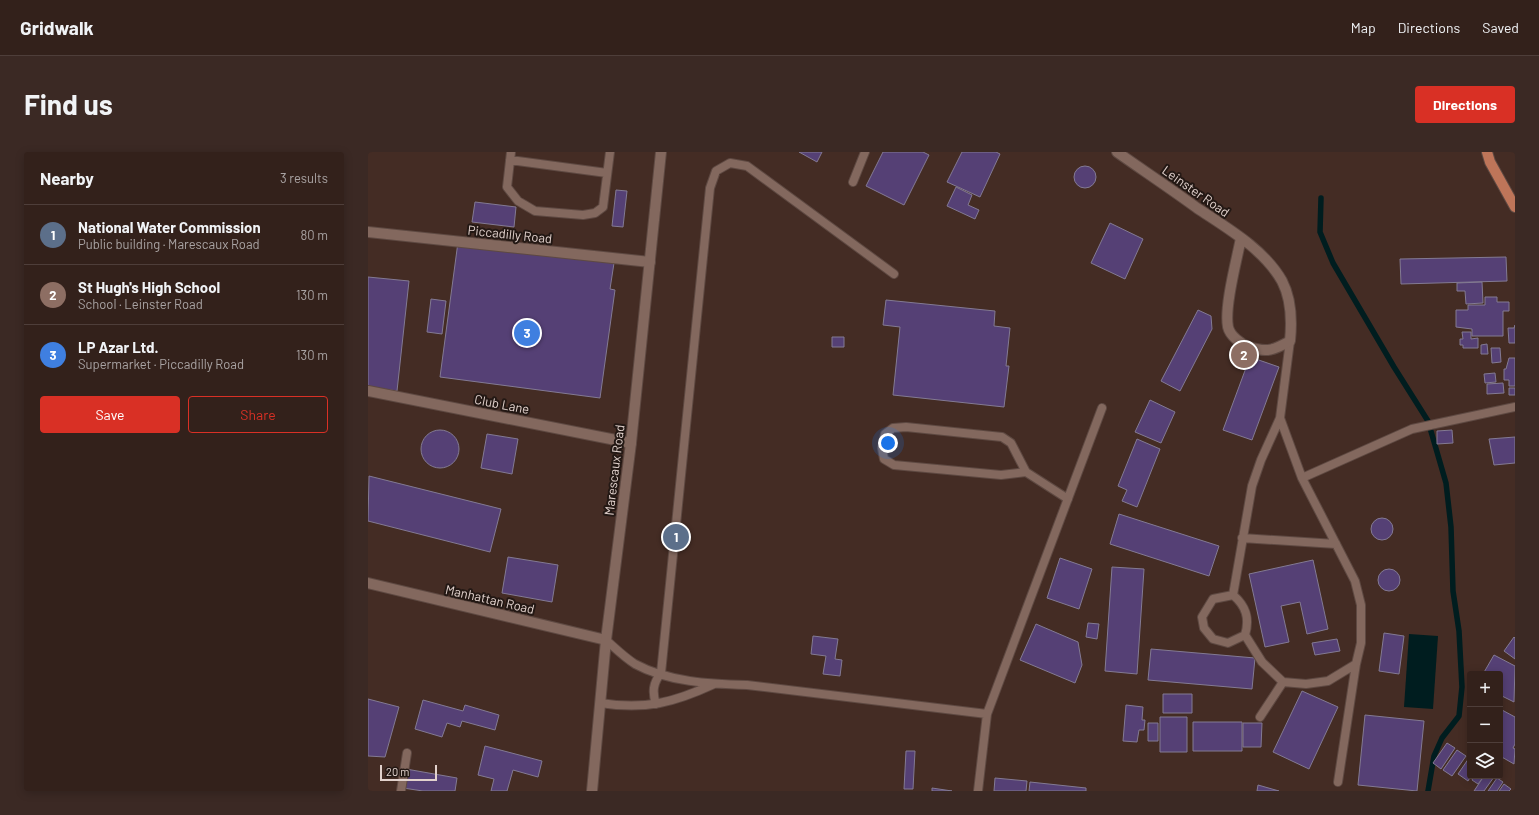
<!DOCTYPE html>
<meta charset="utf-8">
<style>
:root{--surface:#33211b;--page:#3b2924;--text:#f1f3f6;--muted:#a9a3a3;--line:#4e3e3a;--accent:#d93025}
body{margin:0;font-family:Barlow,sans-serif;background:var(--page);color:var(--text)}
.controls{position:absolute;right:12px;bottom:12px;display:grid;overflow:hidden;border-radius:4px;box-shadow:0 2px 10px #0003}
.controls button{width:36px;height:36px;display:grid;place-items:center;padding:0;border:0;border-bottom:1px solid var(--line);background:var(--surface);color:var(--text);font:20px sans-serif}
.scale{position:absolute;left:12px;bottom:10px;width:57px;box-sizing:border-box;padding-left:4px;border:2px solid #e2d2cd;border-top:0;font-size:11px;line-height:14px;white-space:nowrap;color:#e2d2cd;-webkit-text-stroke:3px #231814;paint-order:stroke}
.you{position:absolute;left:520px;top:291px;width:14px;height:14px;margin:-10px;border:3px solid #fff;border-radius:50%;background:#1a73e8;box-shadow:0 0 0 6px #1a73e833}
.badge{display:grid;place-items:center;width:26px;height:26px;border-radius:50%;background:var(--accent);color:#fff;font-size:13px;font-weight:700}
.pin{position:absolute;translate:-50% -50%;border:2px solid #fff;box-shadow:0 1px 4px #0006}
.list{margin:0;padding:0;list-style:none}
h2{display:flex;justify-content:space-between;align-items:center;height:52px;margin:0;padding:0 16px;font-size:17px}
h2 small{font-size:13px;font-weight:400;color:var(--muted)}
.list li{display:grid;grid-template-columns:26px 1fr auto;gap:12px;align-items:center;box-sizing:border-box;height:60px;padding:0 16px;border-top:1px solid var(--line)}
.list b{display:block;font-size:15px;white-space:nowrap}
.list p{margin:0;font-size:13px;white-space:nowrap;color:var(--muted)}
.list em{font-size:13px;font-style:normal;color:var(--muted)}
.actions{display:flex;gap:8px;padding:12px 16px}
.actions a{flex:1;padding:9px 0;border:1px solid var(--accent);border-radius:4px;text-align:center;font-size:14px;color:var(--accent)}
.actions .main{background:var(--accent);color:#fff}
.icon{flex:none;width:22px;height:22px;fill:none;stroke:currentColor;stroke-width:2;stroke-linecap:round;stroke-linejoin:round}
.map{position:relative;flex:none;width:1147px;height:639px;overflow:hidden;border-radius:4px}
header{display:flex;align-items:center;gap:24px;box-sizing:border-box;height:56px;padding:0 20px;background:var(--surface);border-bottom:1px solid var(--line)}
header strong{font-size:19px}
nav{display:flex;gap:22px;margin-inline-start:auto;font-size:14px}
.intro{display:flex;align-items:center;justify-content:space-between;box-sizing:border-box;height:96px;padding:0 24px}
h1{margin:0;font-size:28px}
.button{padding:10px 18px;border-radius:4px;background:var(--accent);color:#fff;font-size:14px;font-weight:700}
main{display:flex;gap:24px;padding:0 24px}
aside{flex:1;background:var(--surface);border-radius:4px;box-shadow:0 2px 10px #0003}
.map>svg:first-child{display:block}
.water{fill:#001d1f}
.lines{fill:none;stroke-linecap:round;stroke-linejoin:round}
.stream{stroke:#001d1f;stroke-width:5.5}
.building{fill:#554075;stroke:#837a93}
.service-casing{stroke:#5e4942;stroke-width:10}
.minor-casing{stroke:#5e4942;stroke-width:12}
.secondary-casing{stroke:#5e4942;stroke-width:12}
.primary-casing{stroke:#5e4942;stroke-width:12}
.service{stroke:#83685e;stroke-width:8}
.minor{stroke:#83685e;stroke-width:10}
.secondary{stroke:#83685e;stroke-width:10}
.primary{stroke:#be7559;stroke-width:10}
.labels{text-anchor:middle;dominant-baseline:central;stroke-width:4;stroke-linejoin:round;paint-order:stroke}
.street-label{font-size:13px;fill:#e2d2cd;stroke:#231814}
</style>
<header>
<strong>Gridwalk</strong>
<nav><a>Map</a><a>Directions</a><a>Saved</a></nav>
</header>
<div class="intro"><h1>Find us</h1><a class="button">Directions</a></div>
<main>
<aside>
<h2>Nearby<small>3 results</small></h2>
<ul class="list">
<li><span class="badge" style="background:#5c6f8a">1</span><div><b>National Water Commission</b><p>Public building · Marescaux Road</p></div><em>80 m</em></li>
<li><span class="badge" style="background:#8d6e63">2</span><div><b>St Hugh's High School</b><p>School · Leinster Road</p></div><em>130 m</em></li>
<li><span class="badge" style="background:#3f7fe0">3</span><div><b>LP Azar Ltd.</b><p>Supermarket · Piccadilly Road</p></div><em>130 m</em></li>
</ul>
<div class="actions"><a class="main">Save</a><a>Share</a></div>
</aside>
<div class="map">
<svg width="1147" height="639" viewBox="0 0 1147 639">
<rect width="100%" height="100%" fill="#442c24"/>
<path class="water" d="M1041,482L1070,484L1065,557L1036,555Z"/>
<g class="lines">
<path class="stream" d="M953,46L952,80L965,111L1026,215L1060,269L1078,331L1083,375L1085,439L1091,479L1094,535L1091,564L1074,586L1066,604L1060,639"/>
</g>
<path class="building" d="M431,0H454L449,10Z
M515,0H555L561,3L536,53L498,34Z
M594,0H628L632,2L612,45L579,30Z
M706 25a11 11 0 1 1 22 0a11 11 0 1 1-22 0Z
M588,35L604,43L600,53L611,58L607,67L579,54Z
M248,38L259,39L255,75L244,74Z
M107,50L148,55L146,75L104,70Z
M742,71L775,87L757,127L723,111Z
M90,90L246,111L242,137L247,138L232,246L72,225Z
M1138,105L1139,129L1033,132L1032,107Z
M0,125L41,129L29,239L0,235Z
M1114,130L1115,151L1098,152L1097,139H1089V131Z
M1117,145H1129V150H1141V159H1135V184H1104V177L1088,175V158H1100V153H1117Z
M63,147L78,149L74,182L59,180Z
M518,148L627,159L626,174L642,176L638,214H641L636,255L525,243L532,175L515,173Z
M830,158L843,164L844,177L812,239L793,229Z
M1147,173V191H1141L1140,176H1146Z
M1094,180H1103V187L1110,186V196H1095V193H1092V187H1095Z
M464,185H476V195H464Z
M1119,192L1120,202H1113V193Z
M1123,196H1132L1133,210L1124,211Z
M882,205L911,215L884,288L855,278Z
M1141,206H1147V234H1141V228H1136V217H1138Z
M1127,221L1128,230L1117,231L1116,222Z
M1135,231L1136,241L1119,242V232Z
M1141,236H1147V243H1141Z
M782,248L807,260L793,291L767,280Z
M1084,278L1085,291L1069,292V279Z
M53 297a19 19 0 1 1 38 0a19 19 0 1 1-38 0Z
M119,282L150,287L144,322L113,316Z
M1147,285V311L1126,313L1121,287Z
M769,287L792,297L769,355L754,349L759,338L750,334Z
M1,324L133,357L122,400L0,369Z
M751,362L851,394L841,424L742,392Z
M1003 377a11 11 0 1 1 22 0a11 11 0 1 1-22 0Z
M140,405L190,413L184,450L134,441Z
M692,406L724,417L711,457L679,446Z
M945,408L960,477L939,482L932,450L913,454L921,490L897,495L881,422Z
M744,415L776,417L769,522L737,519Z
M1010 428a11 11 0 1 1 22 0a11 11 0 1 1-22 0Z
M720,471L731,472L729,487L718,485Z
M668,472L710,490L714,513L707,531L652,508Z
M1016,481L1036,484L1031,522L1011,519Z
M445,484L470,487L467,507L474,508L472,524L455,522L458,504L443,502Z
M1146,485L1147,486V507L1136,499Z
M969,487L972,499L947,503L944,491Z
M783,497L887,506L884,537L780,528Z
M1126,503L1147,514L1146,550L1132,543V522H1115Z
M934,539L970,555L941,617L905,600Z
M795,542H824V561H795Z
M0,547L31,555L17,605L0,604Z
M55,548L95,559L97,553L131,563L127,578L94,569L92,575L79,571L74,585L47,577Z
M758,553L775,555L774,568H777L776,578H771L769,590L755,589Z
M1134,558L1147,565V592L1145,596L1147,597L1146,612L1132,604V562Z
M997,563L1056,569L1049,639L990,633Z
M792,565H819V600H792Z
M825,570H874V599H825Z
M780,571H790V589H780Z
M875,571H894L893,595H875Z
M1079,591L1087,596L1073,617L1065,611Z
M117,594L174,609L170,625L145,618L139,639H123L126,627L110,623Z
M1089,598L1098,604L1084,624L1075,618Z
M538,599H547L545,637H536Z
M1101,606L1103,624L1100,629L1090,622Z
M38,617L89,626L87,639H55L35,636Z
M1106,624H1116L1110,632L1104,628Z
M1116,624L1126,625L1116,639H1106Z
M627,626L659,629L658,639H626Z
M1129,626L1135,630L1129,639H1120Z
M662,630L718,636V639H661Z
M1136,632L1143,637L1141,639H1131Z
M890,633L911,639H889Z
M564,636L584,639H564Z"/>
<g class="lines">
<g class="service-casing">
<path id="service" d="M143,0L139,35L150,49L167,59L215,63L227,61L235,55L242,0
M142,8L239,21
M485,30L497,0
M658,320L633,323L526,313L516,307L514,296L517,282L525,276L538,275L634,285L643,291L658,320L700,347
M934,326L1044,277L1147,255
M874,386L968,392
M865,443L884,334L893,308L912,266L922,189
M865,443C878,454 882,466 877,483L860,491L845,487L836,476L834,465L845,447Z
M877,483L894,510L915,530
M238,488C247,496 256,505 267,512C300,530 342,532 379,533L619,562
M232,551C277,558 305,551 346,532
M288,552C284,540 285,531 293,521L342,36L348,19L362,11L379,14L526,122
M892,565L915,530L938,532L960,529L988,512L993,491V453L987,429L934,326L912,266
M970,630L988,512
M33,639L39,601
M610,639L619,562L734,256"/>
</g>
<g class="minor-casing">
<path id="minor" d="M749,0C776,19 803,37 829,56C859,76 896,97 914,129C924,148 924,169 922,189C906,198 899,201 881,195C873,192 862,184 860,175C856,155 869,107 873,86
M0,80L282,110
M0,239L263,291
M0,431L238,488"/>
</g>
<g class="secondary-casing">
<path id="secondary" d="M224,639L238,488L263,291L293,0"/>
</g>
<g class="primary-casing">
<path id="primary" d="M1119,0L1122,10L1147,55"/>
</g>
<use href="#service" class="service"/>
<use href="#minor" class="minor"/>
<use href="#secondary" class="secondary"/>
<use href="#primary" class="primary"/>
</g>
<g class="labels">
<g class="street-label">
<text transform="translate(828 39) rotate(35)">Leinster Road</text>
<text transform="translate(142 82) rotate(6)">Piccadilly Road</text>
<text transform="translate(134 252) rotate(11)">Club Lane</text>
<text transform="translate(246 318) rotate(-83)">Marescaux Road</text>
<text transform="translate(122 447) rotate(13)">Manhattan Road</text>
</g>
</g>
</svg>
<div class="controls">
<button>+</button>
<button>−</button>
<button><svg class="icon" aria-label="layers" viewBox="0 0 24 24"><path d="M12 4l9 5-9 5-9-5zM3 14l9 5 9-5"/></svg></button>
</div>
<div class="scale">20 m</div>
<div class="you"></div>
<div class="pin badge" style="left:308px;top:385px;background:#5c6f8a">1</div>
<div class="pin badge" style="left:876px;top:203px;background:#8d6e63">2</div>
<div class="pin badge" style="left:159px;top:181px;background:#3f7fe0">3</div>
</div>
</main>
